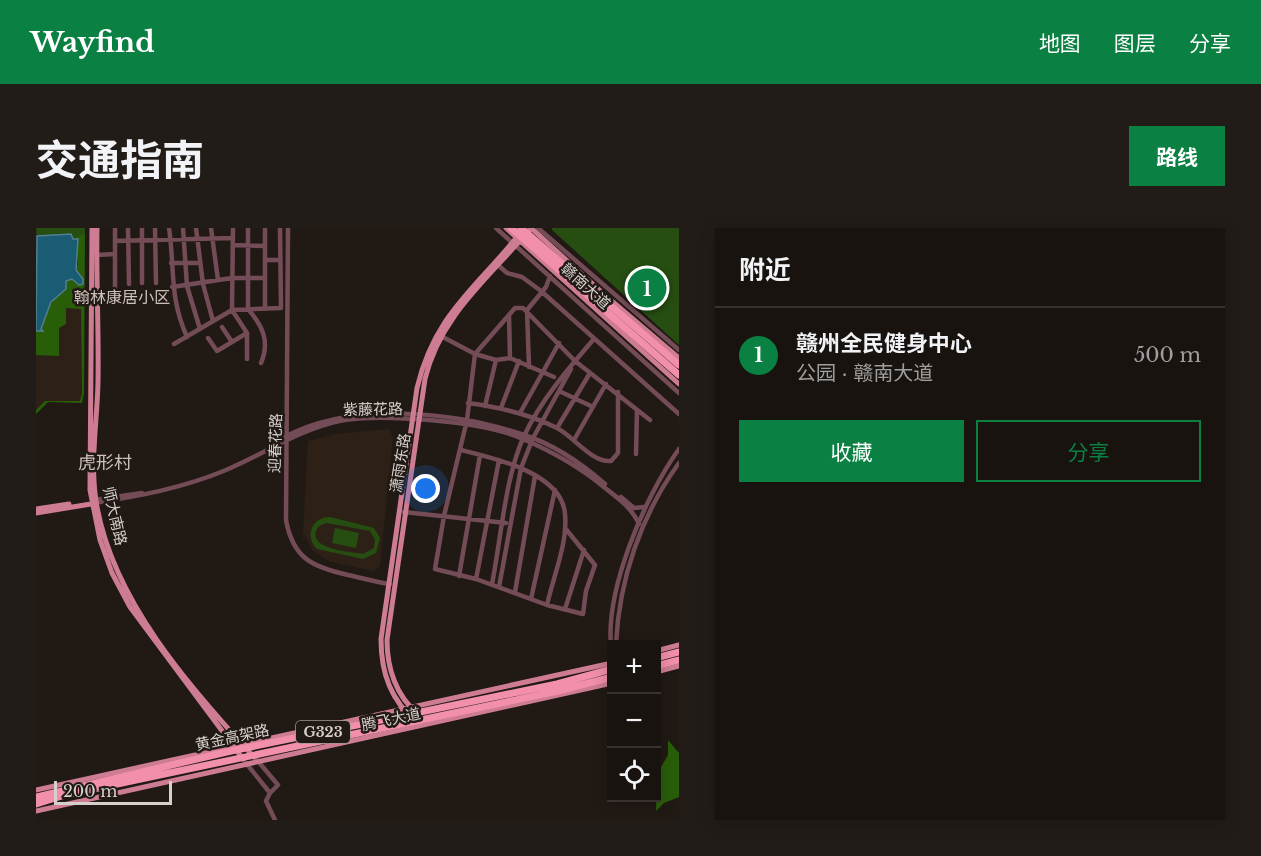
<!DOCTYPE html>
<html lang="zh">
<meta charset="utf-8">
<style>
:root{--surface:#19130f;--page:#221c18;--text:#f1f3f6;--muted:#9f9e9e;--line:#37322f;--accent:#0b8043}
body{margin:0;font-family:"Libre Baskerville","Noto Sans SC",serif;background:var(--page);color:var(--text)}
.controls{position:absolute;right:18px;bottom:18px;display:grid;overflow:hidden;border-radius:0px;box-shadow:0 3px 15px #0003}
.controls button{width:54px;height:54px;display:grid;place-items:center;padding:0;border:0;border-bottom:2px solid var(--line);background:var(--surface);color:var(--text);font:30px sans-serif}
.scale{position:absolute;left:18px;bottom:15px;width:118px;box-sizing:border-box;padding-left:6px;border:3px solid #d6d0cd;border-top:0;font-size:16px;line-height:21px;white-space:nowrap;color:#d6d0cd;-webkit-text-stroke:4px #211914;paint-order:stroke}
.you{position:absolute;left:390px;top:261px;width:21px;height:21px;margin:-15px;border:4px solid #fff;border-radius:50%;background:#1a73e8;box-shadow:0 0 0 9px #1a73e833}
.badge{display:grid;place-items:center;width:39px;height:39px;border-radius:50%;background:var(--accent);color:#fff;font-size:20px;font-weight:700}
.pin{position:absolute;translate:-50% -50%;border:3px solid #fff;box-shadow:0 2px 6px #0006}
.list{margin:0;padding:0;list-style:none}
h2{display:flex;justify-content:space-between;align-items:center;height:78px;margin:0;padding:0 24px;font-size:26px}
h2 small{font-size:20px;font-weight:400;color:var(--muted)}
.list li{display:grid;grid-template-columns:39px 1fr auto;gap:18px;align-items:center;box-sizing:border-box;height:96px;padding:0 24px;border-top:2px solid var(--line)}
.list b{display:block;font-size:22px;white-space:nowrap}
.list p{margin:0;font-size:20px;white-space:nowrap;color:var(--muted)}
.list em{font-size:20px;font-style:normal;color:var(--muted)}
.actions{display:flex;gap:12px;padding:18px 24px}
.actions a{flex:1;padding:14px 0;border:2px solid var(--accent);border-radius:0px;text-align:center;font-size:21px;color:var(--accent)}
.actions .main{background:var(--accent);color:#fff}
.icon{flex:none;width:33px;height:33px;fill:none;stroke:currentColor;stroke-width:2;stroke-linecap:round;stroke-linejoin:round}
.map{position:relative;flex:none;width:643px;height:592px;overflow:hidden;border-radius:0px}
header{display:flex;align-items:center;gap:36px;box-sizing:border-box;height:84px;padding:0 30px;background:var(--accent);color:#fff}
header strong{font-size:28px}
nav{display:flex;gap:33px;margin-inline-start:auto;font-size:21px}
.intro{display:flex;align-items:center;justify-content:space-between;box-sizing:border-box;height:144px;padding:0 36px}
h1{margin:0;font-size:42px}
.button{padding:15px 27px;border-radius:0px;background:var(--accent);color:#fff;font-size:21px;font-weight:700}
main{display:flex;gap:36px;padding:0 36px}
aside{flex:1;background:var(--surface);border-radius:0px;box-shadow:0 3px 15px #0003}
.map>svg:first-child{display:block}
.built{fill:#2d2017}
.green{fill:#264e11;fill-rule:evenodd}
.forest{fill:#295e09}
.water{fill:#195c74;stroke:#527f8f;stroke-width:1.5}
.lines{fill:none;stroke-linecap:round;stroke-linejoin:round}
.minor{stroke:#744c57;stroke-width:4.5}
.major{stroke:#ce7c93;stroke-width:5}
.highway{stroke:#f28fab;stroke-width:7}
.highway-bridge{stroke:#f28fab;stroke-width:7}
.labels{text-anchor:middle;dominant-baseline:central;stroke-width:5;stroke-linejoin:round;paint-order:stroke}
.shield{fill:#211914;stroke:#a09996;stroke-width:1.5}
.shield-label{font-size:14px;font-weight:bold;fill:#d6d0cd}
.street-label{font-size:15px;fill:#d6d0cd;stroke:#211914}
.neighbourhood-label{font-size:16px;fill:#ccc1ba;stroke:#211914}
.quarter-label{font-size:18px;fill:#ccc1ba;stroke:#211914}
</style>
<header>
<strong>Wayfind</strong>
<nav><a>地图</a><a>图层</a><a>分享</a></nav>
</header>
<div class="intro"><h1>交通指南</h1><a class="button">路线</a></div>
<main>
<div class="map">
<svg width="643" height="592" viewBox="0 0 643 592">
<rect width="100%" height="100%" fill="#211914"/>
<path class="built" d="M0,0H49L46,175L12,174L0,186Z
M353,201L357,209L344,338L337,343L292,333L277,323L267,305L272,213L300,206Z"/>
<path class="green" d="M0,0H49V6L37,11L35,6L1,8Z
M516,0H643V117L516,2Z
M294,289L338,300L344,310L340,325L327,331L281,321C268,308 276,289 294,289ZM291,295L334,303L339,312L338,320L327,326C315,324 274,322 280,303C282,298 286,296 291,295Z
M299,300L323,305L320,320L296,315Z"/>
<path class="forest" d="M49,6L48,165L46,175L12,174L0,186V182L9,173H44L46,165L45,81L30,80V96L23,100V128L0,127V103L5,101L12,81L20,68L27,64L29,53L45,47L40,42L42,35L40,9Z
M632,512L643,525V569L628,575L620,583L621,546L632,527Z"/>
<path class="water" d="M35,6L37,11H42L40,42L47,51V56L43,57L36,51L30,53V61L15,74L5,101L7,103H0L1,8Z"/>
<g class="lines">
<path class="minor" d="M92,0L93,56
M106,0V55
M119,0L120,55
M133,0C139,41 133,69 151,109
M147,0L151,58L164,101
M160,0L167,56L177,93
M175,0L182,52
M197,0L196,82L211,105V131
M212,0V81C227,98 234,114 225,135
M252,0L250,292C257,331 277,339 312,347C326,350 340,354 354,356
M460,0L643,165
M502,0L643,122
M79,13L197,10
M197,17L229,18
M61,27L79,26
M229,32H244
M135,35H164
M462,37L471,45L486,49L505,63L643,186
M136,59L196,50H229
M79,61V0
M229,81V0
M473,87L474,130
M186,99L196,114
M403,107L439,126L460,132L474,130L518,149
M172,110L181,123L211,105
M138,116L196,82L245,80L244,0
M493,139L491,82L510,59L514,48
M523,163L557,179
M432,175C463,179 493,186 521,200C537,208 556,235 575,233L582,225V164
M449,178L460,132
M465,180L483,133
M484,185L523,115
M521,200L554,145
M247,210C313,173 418,183 488,207C517,216 546,236 569,256
M538,212L570,156
M425,222C458,230 526,245 529,286C532,315 517,349 511,377
M600,226L601,182
M585,269L598,280L608,279
M58,272L106,265
M58,275C104,268 147,260 190,242C228,226 262,202 303,193C345,185 448,193 487,211C517,224 544,239 569,260C582,270 596,280 603,296
M368,284L470,295
M529,300L559,337L550,363L547,386L511,377L440,351L399,341L408,288L431,192L439,126L479,80H487L539,133L614,192
M423,348L444,227
M440,351L463,232
M456,356C465,311 469,249 488,208C505,172 532,141 558,111
M463,359L485,240L497,210L535,141
M479,364L499,248
M495,371L519,262
M529,381L548,322
M580,416C583,352 605,287 643,235
M576,426C566,367 609,268 643,221
M221,532L242,557L234,565L230,573L239,592
M210,535L234,565"/>
<path class="major" d="M56,0L54,262L64,312L76,345L94,379L207,531
M61,0C60,52 63,103 62,155C61,194 54,234 60,273C75,370 153,459 218,529
M470,0L643,156
M495,0L571,69L643,130
M0,281L33,276
M0,285L55,276
M620,423L643,417
M620,444L643,438
M382,486C360,468 351,440 351,412L389,151C404,87 455,48 495,0
M381,495C355,472 345,446 345,411L381,160C399,85 441,60 485,4
M0,562L576,435
M0,583L576,455"/>
<path class="highway" d="M620,430L643,424
M620,438L643,432"/>
<path class="highway-bridge" d="M475,0L643,147
M485,0L643,137
M0,569L195,523L521,456L576,441
M0,576L29,567L522,463L576,449"/>
</g>
<g class="labels">
<rect class="shield" x="260" y="493" width="54" height="22" rx="4.5"/>
<g class="shield-label">
<text x="287" y="504">G323</text>
</g>
<g class="street-label">
<text transform="translate(550 58) rotate(42)">赣南大道</text>
<text transform="translate(337 181) rotate(-1)">紫藤花路</text>
<text transform="translate(239 215) rotate(-88)">迎春花路</text>
<text transform="translate(364 235) rotate(-81)">潇雨东路</text>
<text transform="translate(79 288) rotate(77)">师大南路</text>
<text transform="translate(355 491) rotate(-12)">腾飞大道</text>
<text transform="translate(196 509) rotate(-12)">黄金高架路</text>
</g>
<g class="neighbourhood-label">
<text x="86" y="69">翰林康居小区</text>
</g>
<g class="quarter-label">
<text x="69" y="235">虎形村</text>
</g>
</g>
</svg>
<div class="controls">
<button>+</button>
<button>−</button>
<button><svg class="icon" aria-label="locate" viewBox="0 0 24 24"><circle cx="12" cy="12" r="6"/><path d="M12 2v4M12 18v4M2 12h4M18 12h4"/></svg></button>
</div>
<div class="scale">200 m</div>
<div class="you"></div>
<div class="pin badge" style="left:611px;top:60px">1</div>
</div>
<aside>
<h2>附近<small></small></h2>
<ul class="list">
<li><span class="badge">1</span><div><b>赣州全民健身中心</b><p>公园 · 赣南大道</p></div><em>500 m</em></li>
</ul>
<div class="actions"><a class="main">收藏</a><a>分享</a></div>
</aside>
</main>
